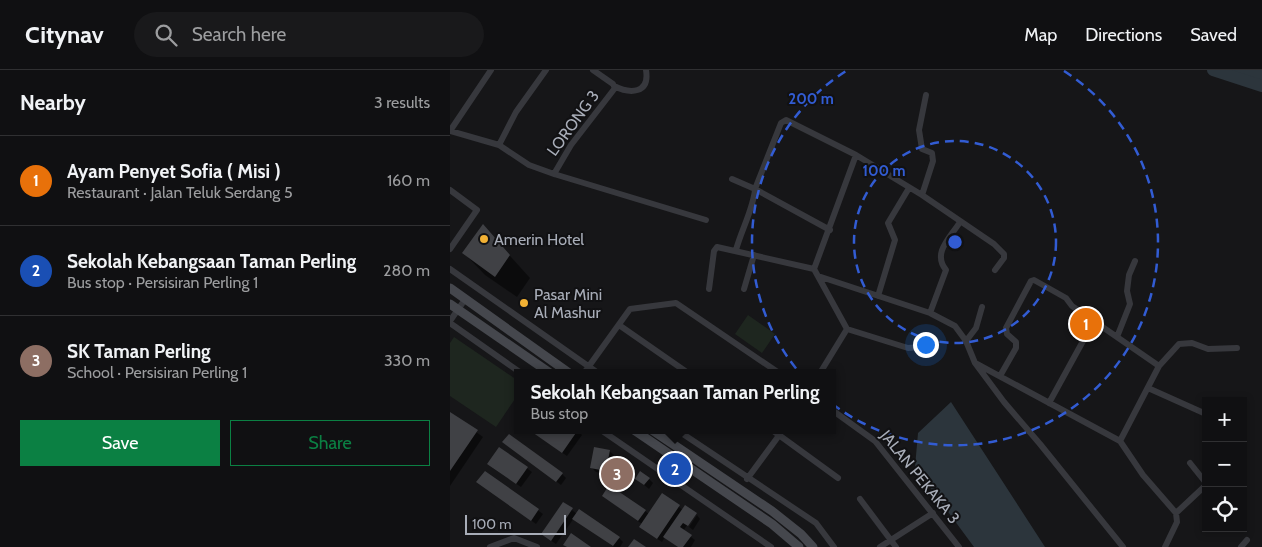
<!DOCTYPE html>
<meta charset="utf-8">
<style>
:root{--surface:#101012;--page:#19191b;--text:#f1f3f6;--muted:#9c9d9f;--line:#303032;--accent:#0b8043}
body{margin:0;font-family:Cabin,sans-serif;background:var(--page);color:var(--text)}
.controls{position:absolute;right:15px;bottom:15px;display:grid;overflow:hidden;border-radius:0px;box-shadow:0 2px 8px #0003}
.controls button{width:45px;height:45px;display:grid;place-items:center;padding:0;border:0;border-bottom:1px solid var(--line);background:var(--surface);color:var(--text);font:25px sans-serif}
.scale{position:absolute;left:15px;bottom:12px;width:101px;box-sizing:border-box;padding-left:5px;border:2px solid #a8adb8;border-top:0;font-size:14px;line-height:18px;white-space:nowrap;color:#a8adb8;-webkit-text-stroke:4px #111113;paint-order:stroke}
.you{position:absolute;left:475px;top:274px;width:18px;height:18px;margin:-12px;border:4px solid #fff;border-radius:50%;background:#1a73e8;box-shadow:0 0 0 8px #1a73e833}
.badge{display:grid;place-items:center;width:32px;height:32px;border-radius:50%;background:var(--accent);color:#fff;font-size:16px;font-weight:700}
.pin{position:absolute;translate:-50% -50%;border:2px solid #fff;box-shadow:0 1px 5px #0006}
.popup{position:absolute;left:64px;top:299px;width:322px;height:65px;box-sizing:border-box;display:grid;place-content:center;border-radius:0px;background:var(--surface);filter:drop-shadow(0 1px 4px #0005);font-size:16px;white-space:nowrap;color:var(--muted)}
.popup b{font-size:19px;color:var(--text)}
.popup::after{content:'';position:absolute;left:50%;top:100%;margin-left:-10px;border:10px solid transparent;border-top-color:var(--surface)}
.list{margin:0;padding:0;list-style:none}
h2{display:flex;justify-content:space-between;align-items:center;height:65px;margin:0;padding:0 20px;font-size:21px}
h2 small{font-size:16px;font-weight:400;color:var(--muted)}
.list li{display:grid;grid-template-columns:32px 1fr auto;gap:15px;align-items:center;box-sizing:border-box;height:90px;padding:0 20px;border-top:1px solid var(--line)}
.list b{display:block;font-size:19px;white-space:nowrap}
.list p{margin:0;font-size:16px;white-space:nowrap;color:var(--muted)}
.list em{font-size:16px;font-style:normal;color:var(--muted)}
.actions{display:flex;gap:10px;padding:15px 20px}
.actions a{flex:1;padding:11px 0;border:1px solid var(--accent);border-radius:0px;text-align:center;font-size:18px;color:var(--accent)}
.actions .main{background:var(--accent);color:#fff}
.icon{flex:none;width:28px;height:28px;fill:none;stroke:currentColor;stroke-width:2;stroke-linecap:round;stroke-linejoin:round}
.map{position:relative;flex:none;width:812px;height:477px;overflow:hidden}
header{display:flex;align-items:center;gap:30px;box-sizing:border-box;height:70px;padding:0 25px;background:var(--surface);border-bottom:1px solid var(--line)}
header strong{font-size:24px}
nav{display:flex;gap:28px;margin-inline-start:auto;font-size:18px}
.search{width:350px;height:45px;background:var(--page);display:flex;align-items:center;gap:12px;box-sizing:border-box;padding:0 18px;border-radius:28px;color:var(--muted);font-size:19px}
main{display:flex}
aside{flex:1;background:var(--surface)}
.map>svg:first-child{display:block}
.green{fill:#1e261f}
.water{fill:#2c353c}
.shadow{fill:#0007}
.lines{fill:none;stroke-linecap:round;stroke-linejoin:round}
.river{stroke:#2c353c;stroke-width:12}
.building{fill:#404145}
.street{stroke:#37383d;stroke-width:6}
.secondary{stroke:#45474d;stroke-width:9}
.ring{fill:none;stroke:#325cd3;stroke-width:2.5;stroke-dasharray:9 6}
.poi-dot{fill:#f2b134;stroke:#111113;stroke-width:2}
.labels{text-anchor:middle;dominant-baseline:central;stroke-width:4;stroke-linejoin:round;paint-order:stroke}
.street-label{font-size:16px;fill:#a8adb8;stroke:#111113}
.poi-label{font-size:16px;fill:#a8adb8;stroke:#111113;text-anchor:start}
.centre{fill:#325cd3;stroke:#111113;stroke-width:2.5}
.ring-label{font-size:15px;text-anchor:middle;font-weight:bold;fill:#325cd3;stroke:#111113;stroke-width:4;stroke-linejoin:round;paint-order:stroke}
</style>
<header>
<strong>Citynav</strong>
<div class="search"><svg class="icon" aria-label="search" viewBox="0 0 24 24"><circle cx="10" cy="10" r="6"/><path d="M15 15l6 6"/></svg>Search here</div>
<nav><a>Map</a><a>Directions</a><a>Saved</a></nav>
</header>
<main>
<aside>
<h2>Nearby<small>3 results</small></h2>
<ul class="list">
<li><span class="badge" style="background:#e8710a">1</span><div><b>Ayam Penyet Sofia ( Misi )</b><p>Restaurant · Jalan Teluk Serdang 5</p></div><em>160 m</em></li>
<li><span class="badge" style="background:#1a4fb4">2</span><div><b>Sekolah Kebangsaan Taman Perling</b><p>Bus stop · Persisiran Perling 1</p></div><em>280 m</em></li>
<li><span class="badge" style="background:#8d6e63">3</span><div><b>SK Taman Perling</b><p>School · Persisiran Perling 1</p></div><em>330 m</em></li>
</ul>
<div class="actions"><a class="main">Save</a><a>Share</a></div>
</aside>
<div class="map">
<svg width="812" height="477" viewBox="0 0 812 477">
<rect width="100%" height="100%" fill="#161618"/>
<path class="green" d="M298,245L325,264L312,283L285,264Z
M4,267L67,310V326L46,357L0,326V273Z"/>
<path class="water" d="M763,0H812V16Z
M501,332L595,477H524L465,397L468,363Z"/>
<path class="shadow" d="M33,156L80,208L67,227L35,205L14,183Z
M0,343L33,367L0,416Z
M79,360H127L132,365L117,386Z
M54,372L112,404L116,408L111,415Z
M49,378L82,402L71,417L43,398Z
M159,381L164,385L160,405L146,402L142,398Z
M35,402L93,444L86,454L28,412Z
M187,409H199L203,413L199,419Z
M212,425L233,440L245,444L233,461L245,470L241,477H228L215,467L212,472L195,461L190,457L192,454L153,426L195,441L199,444Z
M113,433L127,444L169,468L173,472L170,477H164L124,448L106,474L97,468L92,464Z
M247,445L250,449L243,460L239,457Z"/>
<g class="lines">
<path class="river" d="M763,0L812,16"/>
</g>
<path class="building" d="M33,154L60,185L45,207L12,183Z
M0,342L28,360L0,401Z
M79,360H128L112,383Z
M59,364L113,403L106,412L52,372Z
M49,377L78,397L66,414L37,394Z
M144,377L160,380L156,401L140,398Z
M35,401L89,439L81,451L26,412Z
M190,401L200,408L194,415L185,409Z
M159,415L196,440L188,451L152,426Z
M212,423L230,435L207,469L189,457Z
M113,432L123,438L101,471L91,464Z
M235,435L247,443L238,456L233,453L230,457L242,465L233,477H228L213,467Z
M129,439L170,467L163,476L122,449Z
M121,463L141,477H117L113,475Z
M184,469L196,477H178Z"/>
<g class="lines">
<path class="street" d="M41,0L0,61L49,75L79,95L104,104L256,150
M164,16C180,24 200,24 196,0
M49,75L66,42L96,0
M104,104L121,75L165,18L163,14L143,0
M282,109L305,119L380,160
M0,120L27,140L0,179
M472,125L483,91L482,83L472,79L469,60L476,25
M286,180C291,161 304,137 305,119L331,53L336,50L406,85L472,125L544,174L554,184V188L545,200
M0,199L148,303
M368,206L480,243L505,256L516,271L525,293L554,332L590,374L673,477
M259,219L264,181L267,177L364,199
M294,219L304,185
M428,226L445,170L438,153L459,118
M480,243L496,200C482,183 500,168 510,152
M0,251L16,228
M0,253L71,303
M169,255L238,303
M397,259L364,199L406,85
M397,259L458,278L471,277
M667,267L680,234L677,221L679,205L685,191
M516,271L526,258L532,237
M527,294L670,371L693,405L726,443L727,452L715,477
M134,303L180,239L226,233L329,303
M370,303L397,259
M550,306L566,278V272L557,264L556,258L581,211L584,210L616,228L622,236L709,296
M698,318L756,344
M599,333L644,251
M382,340L425,371L509,477
M151,360L321,477
M227,360L366,453L384,477
M322,360L388,408
M670,371L709,296L729,274L742,273L758,279L787,278
M740,393L756,413
M297,409L333,360
M410,429L446,477
M726,443L756,415
M40,477L64,468L87,477
M430,477L483,443
M791,477L797,470"/>
<path class="secondary" d="M0,218L119,303
M0,234L100,303
M184,360L322,454L349,477
M202,360L322,441L351,464L363,477"/>
</g>
<g class="ring">
<circle cx="505" cy="172" r="101"/>
<path d="M614 1A203 203 0 1 1 396 1"/>
</g>
<g class="poi-dot">
<circle cx="34" cy="169" r="5"/>
<circle cx="74" cy="233" r="5"/>
</g>
<g class="labels">
<g class="street-label">
<text transform="translate(123 53) rotate(-54)">LORONG 3</text>
<text transform="translate(470 407) rotate(51)">JALAN PEKAKA 3</text>
</g>
<g class="poi-label">
<text x="44" y="169">Amerin Hotel</text>
<text x="84" y="224">Pasar Mini<tspan x="84" dy="18">Al Mashur</tspan></text>
</g>
</g>
<circle cx="505" cy="172" r="8" class="centre"/>
<g class="ring-label">
<text x="361" y="34">200 m</text>
<text x="434" y="106">100 m</text>
</g>
</svg>
<div class="controls">
<button>+</button>
<button>−</button>
<button><svg class="icon" aria-label="locate" viewBox="0 0 24 24"><circle cx="12" cy="12" r="6"/><path d="M12 2v4M12 18v4M2 12h4M18 12h4"/></svg></button>
</div>
<div class="scale">100 m</div>
<div class="you"></div>
<div class="pin badge" style="left:636px;top:254px;background:#e8710a">1</div>
<div class="pin badge" style="left:225px;top:399px;background:#1a4fb4">2</div>
<div class="popup"><b>Sekolah Kebangsaan Taman Perling</b>Bus stop</div>
<div class="pin badge" style="left:167px;top:404px;background:#8d6e63">3</div>
</div>
</main>
